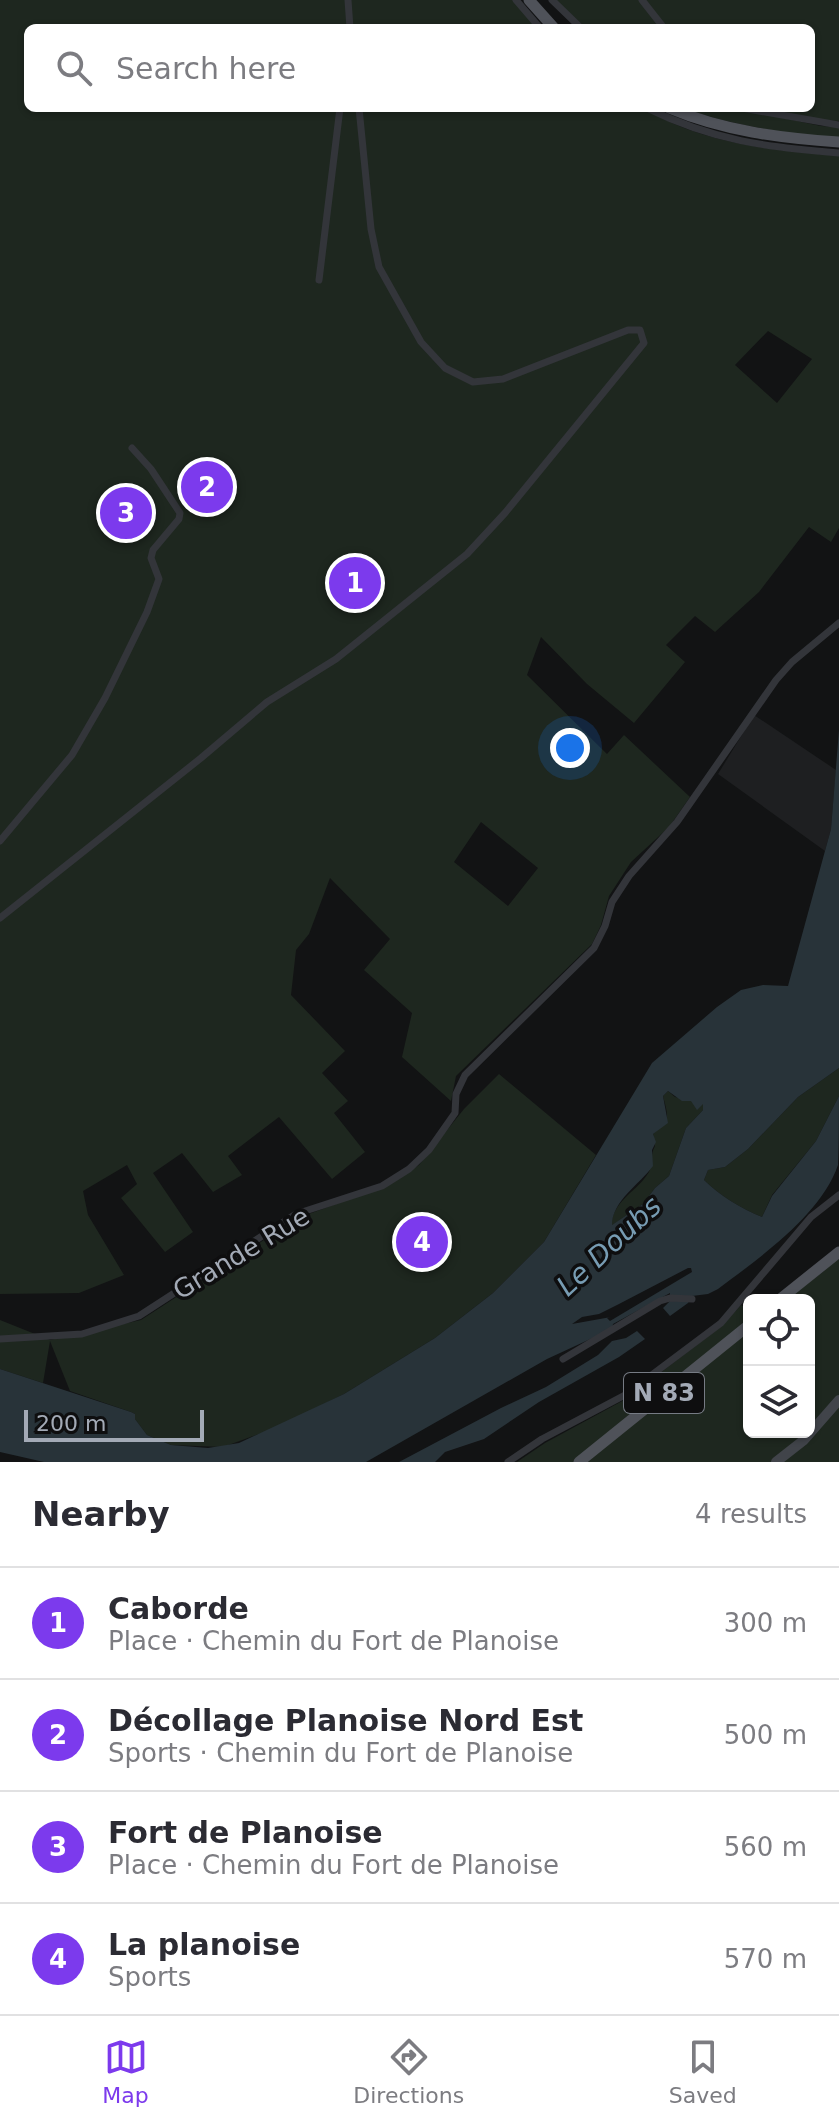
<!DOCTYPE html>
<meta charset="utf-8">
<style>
:root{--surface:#fff;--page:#f7f7f7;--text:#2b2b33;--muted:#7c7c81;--line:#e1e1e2;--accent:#7c3aed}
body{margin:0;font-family:"DejaVu Sans",sans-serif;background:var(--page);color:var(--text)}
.controls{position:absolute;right:24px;bottom:24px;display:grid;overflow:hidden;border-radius:12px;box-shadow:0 2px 6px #0004}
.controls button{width:72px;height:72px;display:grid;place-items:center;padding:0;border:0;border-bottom:2px solid var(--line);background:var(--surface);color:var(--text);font:40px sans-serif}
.scale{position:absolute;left:24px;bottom:20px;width:180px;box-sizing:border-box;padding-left:8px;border:4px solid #a3aab6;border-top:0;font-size:22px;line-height:28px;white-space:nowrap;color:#a3aab6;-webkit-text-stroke:6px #0e0e0f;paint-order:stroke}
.you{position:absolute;left:570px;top:748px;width:28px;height:28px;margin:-20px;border:6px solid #fff;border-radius:50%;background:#1a73e8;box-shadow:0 0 0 12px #1a73e833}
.badge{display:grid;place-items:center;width:52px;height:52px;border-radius:50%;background:var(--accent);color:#fff;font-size:26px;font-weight:700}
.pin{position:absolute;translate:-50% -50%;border:4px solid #fff;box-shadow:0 2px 8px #0006}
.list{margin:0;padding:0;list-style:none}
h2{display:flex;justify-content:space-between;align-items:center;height:104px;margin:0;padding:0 32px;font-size:34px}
h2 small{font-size:26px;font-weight:400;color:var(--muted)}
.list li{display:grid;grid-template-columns:52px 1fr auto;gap:24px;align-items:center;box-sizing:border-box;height:112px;padding:0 32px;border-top:2px solid var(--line)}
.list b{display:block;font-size:30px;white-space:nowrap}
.list p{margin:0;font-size:26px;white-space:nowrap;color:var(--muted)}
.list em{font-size:26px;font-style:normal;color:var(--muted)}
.icon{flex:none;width:44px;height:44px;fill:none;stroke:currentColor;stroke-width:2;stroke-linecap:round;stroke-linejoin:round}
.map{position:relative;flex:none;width:839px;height:1462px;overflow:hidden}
.search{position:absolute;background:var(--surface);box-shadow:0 2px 6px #0004;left:24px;right:24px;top:24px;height:88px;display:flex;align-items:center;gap:20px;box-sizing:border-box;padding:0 28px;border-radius:12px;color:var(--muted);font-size:30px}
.sheet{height:552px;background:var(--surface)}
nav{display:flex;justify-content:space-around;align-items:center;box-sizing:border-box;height:112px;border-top:2px solid var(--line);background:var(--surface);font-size:22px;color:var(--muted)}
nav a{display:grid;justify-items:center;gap:4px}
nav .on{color:var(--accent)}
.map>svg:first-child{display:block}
.built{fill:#1e1f21}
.green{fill:#1e271f;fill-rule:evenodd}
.water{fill:#283339;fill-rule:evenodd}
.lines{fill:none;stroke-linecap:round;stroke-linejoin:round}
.street{stroke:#33353a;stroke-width:7}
.secondary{stroke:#41444a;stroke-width:10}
.primary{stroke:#4f5259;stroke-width:11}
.labels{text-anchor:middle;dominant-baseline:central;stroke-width:7;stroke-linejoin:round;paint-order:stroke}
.shield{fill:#0e0e0f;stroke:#767b84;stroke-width:2}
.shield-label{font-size:24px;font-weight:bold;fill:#a3aab6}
.street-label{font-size:26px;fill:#a3aab6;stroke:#0e0e0f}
.water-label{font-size:28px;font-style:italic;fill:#779cb3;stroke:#0e0e0f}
</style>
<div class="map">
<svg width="839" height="1462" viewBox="0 0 839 1462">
<rect width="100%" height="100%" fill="#121314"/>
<path class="built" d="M754,715L836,770L831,829L825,851L718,774Z"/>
<path class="green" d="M0,0H514L538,28H28V108H643C703,144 771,150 839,156V528L831,542L809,527L759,592L715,632L695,616L666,645L685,662L634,723L587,684L541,637L527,675L607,754L624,735L690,797L669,827L631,862L609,896L601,925L592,944L456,1076L451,1101L402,1057L412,1013L364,970L390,939L330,878L309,934L296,950L291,995L345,1051L322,1073L348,1101L334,1113L365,1152L332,1179L279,1117L228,1156L242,1175L213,1192L182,1153L153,1173L193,1232L165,1252L121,1198L137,1184L127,1165L83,1191L88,1215L124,1275L79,1293L0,1294ZM768,331L812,359L777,403L735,365ZM481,822L538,868L508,906L454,862Z
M556,0H839V121L819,120L755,108H811V28H586Z
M681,108H734L821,126L839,127V138C784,134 733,125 681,108Z
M839,1068V1096L816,1141L772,1195L762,1217C742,1209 719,1195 704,1180L708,1170L725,1167L748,1149L798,1097Z
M499,1074L596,1155L544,1242L493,1293L435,1338L344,1394L273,1429L223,1447L171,1445L147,1435L135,1419V1414L131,1412L70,1391L50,1341L43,1383L0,1369V1320L50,1340L141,1320L298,1218L385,1186L419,1165L464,1109Z
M668,1091L675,1097L703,1103V1110L686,1128L669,1176L655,1188L643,1204L611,1226C613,1200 637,1192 649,1172C653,1165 650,1154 655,1146L653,1134C670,1119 669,1119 663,1096Z
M839,1252V1462H517L545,1443L626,1399L723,1325L741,1305L744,1307L749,1302V1432H809V1300H786L824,1271Z"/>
<path class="water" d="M839,730V1068L798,1097L748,1149L725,1167L708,1170L704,1180C719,1195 742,1209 762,1217L772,1196L816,1141L839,1096C839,1114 839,1149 838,1165C821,1215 758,1259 718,1289L708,1294L692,1296L688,1303L670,1316L663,1308L670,1301V1293L613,1324L612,1329L547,1359L366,1462H44L0,1452V1369L131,1412L135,1414V1419L147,1435L171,1445L208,1448L239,1443L344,1394L435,1338L493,1293L544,1242L652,1063L717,1007L741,990L763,985L788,986L831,829ZM668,1091L682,1101H691L697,1110L703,1104V1110L686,1128L669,1176L655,1188L643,1204L612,1225C612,1201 640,1184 653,1166L652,1150L656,1142L653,1134L668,1123L663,1096ZM688,1268H691L692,1272L610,1321L607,1318L611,1317L572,1324L582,1317L599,1314L619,1304Z
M637,1331L645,1339L619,1357L539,1402L484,1439L445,1452L435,1462H399L501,1408L546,1387L598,1355L612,1341L626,1338Z"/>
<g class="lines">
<path class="street" d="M348,0L350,28
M516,0L540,28
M552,0L581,28
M642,0L664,28
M647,108C714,141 766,147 839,153
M742,108L839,125
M319,280L340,108
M0,841L72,755L105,698L147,612L159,579L151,558L153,550L179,519L180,513L151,469L132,448
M0,918L201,758L267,702L336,659L467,554L505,513L644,343L640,330H628L503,379L473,382L445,368L421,342L379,267L371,229L359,108
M0,1339L82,1334L139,1316L296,1214L382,1186L409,1169L429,1150L455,1113L456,1094L465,1075L594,948L605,926L612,902L629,876L677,822L776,680L792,662L839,623
M563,1359L660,1301L670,1298L692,1299
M508,1462L542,1439L625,1395L721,1323L811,1217L839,1195"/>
<path class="secondary" d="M776,1462L804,1440L839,1400"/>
<path class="primary" d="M529,0L554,28
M669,108C724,131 780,138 839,142
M779,1300L839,1252
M579,1462L749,1325"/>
</g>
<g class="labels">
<rect class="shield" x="624" y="1373" width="80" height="40" rx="6"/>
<g class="shield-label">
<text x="664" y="1393">N 83</text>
</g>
<g class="street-label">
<text transform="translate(241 1253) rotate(-31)">Grande Rue</text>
</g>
<g class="water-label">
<text transform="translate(609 1246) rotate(-43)">Le Doubs</text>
</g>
</g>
</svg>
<div class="controls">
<button><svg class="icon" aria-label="locate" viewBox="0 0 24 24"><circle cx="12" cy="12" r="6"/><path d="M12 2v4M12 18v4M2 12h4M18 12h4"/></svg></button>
<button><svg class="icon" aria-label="layers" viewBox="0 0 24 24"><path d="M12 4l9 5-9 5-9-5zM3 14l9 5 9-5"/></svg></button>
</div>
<div class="scale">200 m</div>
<div class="you"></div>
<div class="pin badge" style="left:355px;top:583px">1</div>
<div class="pin badge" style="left:207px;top:487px">2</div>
<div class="pin badge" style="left:126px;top:513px">3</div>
<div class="pin badge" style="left:422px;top:1242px">4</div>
<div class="search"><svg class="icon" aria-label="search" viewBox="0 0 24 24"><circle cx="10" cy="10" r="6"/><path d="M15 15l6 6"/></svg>Search here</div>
</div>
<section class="sheet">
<h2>Nearby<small>4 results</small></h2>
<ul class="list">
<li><span class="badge">1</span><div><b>Caborde</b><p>Place · Chemin du Fort de Planoise</p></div><em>300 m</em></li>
<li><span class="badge">2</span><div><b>Décollage Planoise Nord Est</b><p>Sports · Chemin du Fort de Planoise</p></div><em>500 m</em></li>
<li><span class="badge">3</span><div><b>Fort de Planoise</b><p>Place · Chemin du Fort de Planoise</p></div><em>560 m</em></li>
<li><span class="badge">4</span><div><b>La planoise</b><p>Sports</p></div><em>570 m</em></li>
</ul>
</section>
<nav>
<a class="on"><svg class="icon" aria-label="map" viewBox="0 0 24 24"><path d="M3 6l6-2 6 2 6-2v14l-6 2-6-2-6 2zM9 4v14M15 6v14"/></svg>Map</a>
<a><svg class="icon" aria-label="directions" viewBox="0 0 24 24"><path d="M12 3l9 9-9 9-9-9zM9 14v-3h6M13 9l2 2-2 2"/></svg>Directions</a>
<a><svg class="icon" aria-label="saved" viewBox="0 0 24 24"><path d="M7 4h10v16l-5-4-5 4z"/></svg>Saved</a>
</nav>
